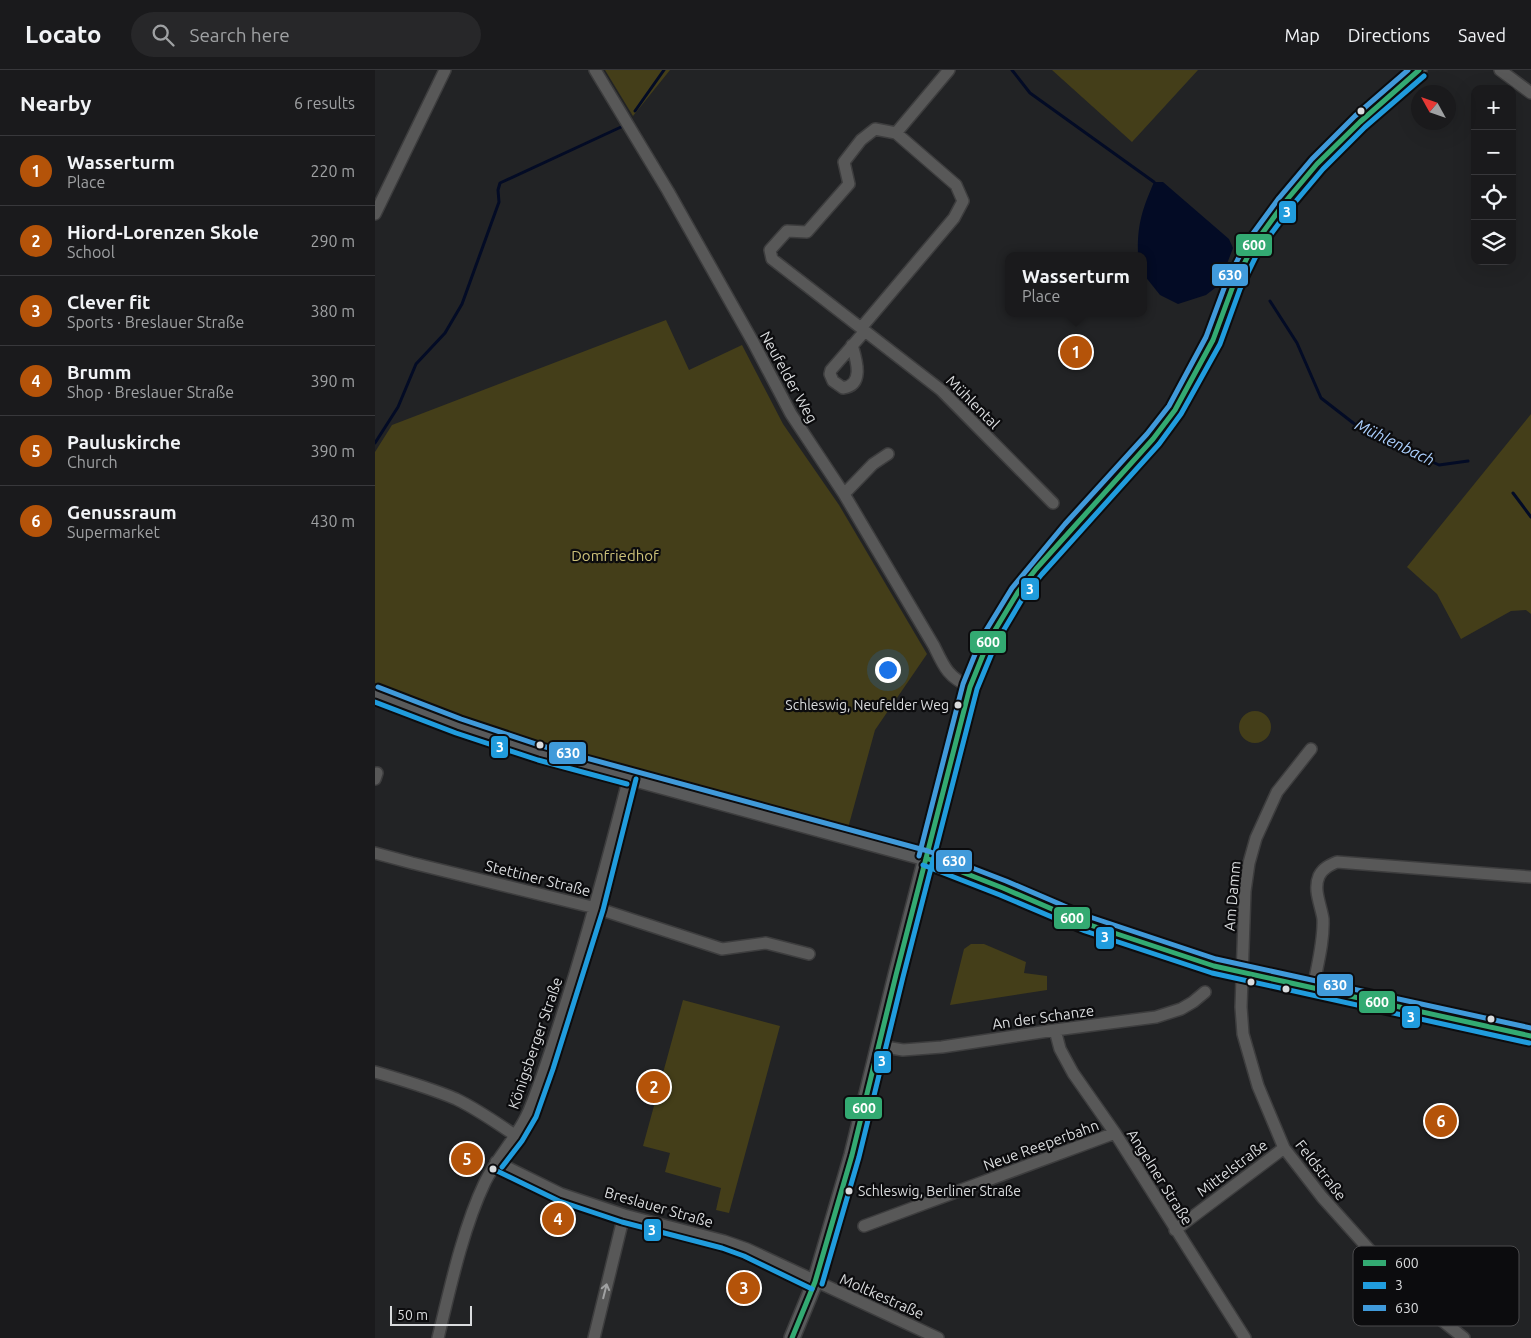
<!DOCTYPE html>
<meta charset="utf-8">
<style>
:root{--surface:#1a1a1c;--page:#272729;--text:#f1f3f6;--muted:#9fa1a3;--line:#38383b;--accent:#b45309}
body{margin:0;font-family:Ubuntu,sans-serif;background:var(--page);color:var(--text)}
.controls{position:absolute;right:15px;top:15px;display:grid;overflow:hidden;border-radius:10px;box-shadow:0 5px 20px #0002}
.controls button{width:45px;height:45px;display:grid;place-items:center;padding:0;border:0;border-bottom:1px solid var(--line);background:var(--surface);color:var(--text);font:25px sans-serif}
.compass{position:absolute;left:1036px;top:15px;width:45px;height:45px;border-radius:50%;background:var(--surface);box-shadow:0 5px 20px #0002;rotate:310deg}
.scale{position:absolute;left:15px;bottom:12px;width:82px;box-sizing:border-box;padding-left:5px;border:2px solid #dadcde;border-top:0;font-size:14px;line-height:18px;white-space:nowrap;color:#dadcde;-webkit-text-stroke:4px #0c0c0e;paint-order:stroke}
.you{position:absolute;left:512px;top:599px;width:18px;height:18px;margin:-12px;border:4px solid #fff;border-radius:50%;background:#1a73e8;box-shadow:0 0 0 8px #1a73e833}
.badge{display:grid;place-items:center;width:32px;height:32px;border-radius:50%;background:var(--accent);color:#fff;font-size:16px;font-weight:700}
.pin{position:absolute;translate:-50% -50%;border:2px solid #fff;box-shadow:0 1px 5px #0006}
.popup{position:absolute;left:630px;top:182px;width:142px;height:65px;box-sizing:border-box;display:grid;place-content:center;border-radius:10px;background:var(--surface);filter:drop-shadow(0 1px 4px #0005);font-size:16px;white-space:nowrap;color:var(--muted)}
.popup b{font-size:19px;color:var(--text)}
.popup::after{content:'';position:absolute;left:50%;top:100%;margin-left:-10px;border:10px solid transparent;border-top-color:var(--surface)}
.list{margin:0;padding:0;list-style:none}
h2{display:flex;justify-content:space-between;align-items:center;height:65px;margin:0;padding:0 20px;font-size:21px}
h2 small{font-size:16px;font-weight:400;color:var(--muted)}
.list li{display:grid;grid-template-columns:32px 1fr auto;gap:15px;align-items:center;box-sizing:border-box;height:70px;padding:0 20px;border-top:1px solid var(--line)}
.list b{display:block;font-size:19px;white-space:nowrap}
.list p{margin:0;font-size:16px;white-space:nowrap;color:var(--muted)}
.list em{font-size:16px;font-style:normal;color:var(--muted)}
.icon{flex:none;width:28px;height:28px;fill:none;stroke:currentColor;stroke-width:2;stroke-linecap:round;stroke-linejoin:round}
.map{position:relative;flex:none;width:1156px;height:1268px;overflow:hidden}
header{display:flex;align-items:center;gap:30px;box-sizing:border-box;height:70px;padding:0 25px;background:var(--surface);border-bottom:1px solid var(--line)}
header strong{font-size:24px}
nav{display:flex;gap:28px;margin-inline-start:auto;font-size:18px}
.search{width:350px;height:45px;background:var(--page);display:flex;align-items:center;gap:12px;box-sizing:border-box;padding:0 18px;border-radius:28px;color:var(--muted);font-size:19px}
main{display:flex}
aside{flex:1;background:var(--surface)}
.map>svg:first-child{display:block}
.green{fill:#443e19}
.water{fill:#030b25}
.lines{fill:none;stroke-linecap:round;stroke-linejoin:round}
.stream{stroke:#030b25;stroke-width:3}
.street-casing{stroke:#3d3d3e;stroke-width:14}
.secondary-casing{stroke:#3d3d3e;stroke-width:18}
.street{stroke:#585858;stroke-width:11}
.secondary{stroke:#595a5b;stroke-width:15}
.bus-1-casing{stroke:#0c0c0e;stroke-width:9}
.bus-2-casing{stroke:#0c0c0e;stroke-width:9}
.bus-3-casing{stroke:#0c0c0e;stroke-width:9}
.bus-1{stroke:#33aa72;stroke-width:5}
.bus-2{stroke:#209cdd;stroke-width:5}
.bus-3{stroke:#409ada;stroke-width:5}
.oneway{stroke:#a0a1a2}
.bus-dot{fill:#dadcde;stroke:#0c0c0e;stroke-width:2}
.labels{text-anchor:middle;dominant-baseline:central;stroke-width:4.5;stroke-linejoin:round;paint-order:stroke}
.bus-label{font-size:14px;fill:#dadcde;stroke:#0c0c0e;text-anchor:end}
.street-label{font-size:15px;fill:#dadcde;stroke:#0c0c0e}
.park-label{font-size:15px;fill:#cdc179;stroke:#0c0c0e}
.water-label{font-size:16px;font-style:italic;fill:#acd0fe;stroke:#0c0c0e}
.key{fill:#0c0c0e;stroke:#4a4a4c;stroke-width:1}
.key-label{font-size:14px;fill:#dadcde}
.line-badge{stroke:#0c0c0e;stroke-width:2}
.badge-label{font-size:14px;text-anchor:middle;font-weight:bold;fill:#fff}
</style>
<header>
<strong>Locato</strong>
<div class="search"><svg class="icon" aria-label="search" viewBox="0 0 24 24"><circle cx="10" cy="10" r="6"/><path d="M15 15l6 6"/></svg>Search here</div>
<nav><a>Map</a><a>Directions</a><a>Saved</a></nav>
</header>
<main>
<aside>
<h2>Nearby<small>6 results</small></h2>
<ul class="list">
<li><span class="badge">1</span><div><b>Wasserturm</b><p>Place</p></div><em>220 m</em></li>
<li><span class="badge">2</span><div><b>Hiord-Lorenzen Skole</b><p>School</p></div><em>290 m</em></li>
<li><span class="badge">3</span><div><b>Clever fit</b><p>Sports · Breslauer Straße</p></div><em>380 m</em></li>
<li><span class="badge">4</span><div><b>Brumm</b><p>Shop · Breslauer Straße</p></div><em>390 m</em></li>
<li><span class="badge">5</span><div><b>Pauluskirche</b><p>Church</p></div><em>390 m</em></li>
<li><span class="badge">6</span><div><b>Genussraum</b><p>Supermarket</p></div><em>430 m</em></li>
</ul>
</aside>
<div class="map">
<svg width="1156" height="1268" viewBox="0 0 1156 1268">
<rect width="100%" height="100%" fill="#222325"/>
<path class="green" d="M230,0H295L258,46Z
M677,0H823L757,72Z
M291,250L314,300L367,275L408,354L464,435L552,584L500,660L473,758L85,649L0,615V382L17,355Z
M1156,344V544L1151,540L1136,541L1086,569L1062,524L1032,497Z
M864 657a16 16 0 1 1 32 0a16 16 0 1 1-32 0Z
M596,874H609L651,892L649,903L672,906V920L575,935L589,879Z
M308,930L405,956L354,1143L341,1140L346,1118L290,1102L295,1083L268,1076Z"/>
<path class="water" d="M779,112H788L854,169L858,178L844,215L831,225L803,234L785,225L769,205L768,186H763C762,155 767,140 779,112Z"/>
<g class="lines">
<path class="stream" d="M637,0L655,23L779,112
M260,41L289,0
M895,231L922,273L946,328L986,359L1064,395L1093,391
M0,373L23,337L41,294L70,263L87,234L124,132L123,120L125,113L246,57
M1138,423L1156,447"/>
<g class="street-casing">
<path id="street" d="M220,0L293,121L378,272L416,344L469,424L559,576C569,597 573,607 595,617
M1125,0L1156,23
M521,63L574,0
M0,144L70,0
M486,258L579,148L588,131L581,115L521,63L500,59L486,70L469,92L474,114L432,162L412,161L395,180L397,189L566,320L678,433
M477,275C481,289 490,315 468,318L458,311L455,304L456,300L490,261
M469,424L498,394L513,384
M936,679L902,722L881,768L874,793L870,821L866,937L868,964L883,1016L909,1078L947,1127L1035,1225L1089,1268
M0,709L2,703
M0,783L37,793L221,838L347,879L391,873L434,884
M938,919C942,896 949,872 948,849C946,835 938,820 944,806C948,798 955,795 962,792L1156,807
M680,960L685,979L698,1003L740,1063L870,1268
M504,976L528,980L567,977L680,960L781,947L806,939L818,932L830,922
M0,1002C27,1010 55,1018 81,1029C102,1039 122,1053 141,1066
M121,1092L186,1124L249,1145L349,1171L372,1179L563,1268
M489,1156L740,1063
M800,1160L909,1078
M63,1268C75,1218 88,1158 110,1112C122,1087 143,1067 154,1041C169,1005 180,967 192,930C215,856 235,782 254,707
M219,1268L249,1145"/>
</g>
<g class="secondary-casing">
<path id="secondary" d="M0,624L83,656L165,683L551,788L628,818L712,854L839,896L1156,966
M417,1268L440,1212L477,1085L521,905L595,617L614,570L643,522L661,499L778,369L800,340L838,270L858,216L878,176L910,132L942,94L985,52L1044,0"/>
</g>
<use href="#street" class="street"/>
<use href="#secondary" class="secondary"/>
<g class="bus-1-casing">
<path id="bus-1" d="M551,788L628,818L712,854L839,896L1156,966
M417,1268L440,1212L477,1085L521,905L595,617L614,570L643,522L661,499L778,369L800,340L838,270L858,216L878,176L910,132L942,94L985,52L1044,0"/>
</g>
<g class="bus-2-casing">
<path id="bus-2" d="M0,632L81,663L163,690L252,714
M548,795L625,825L710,861L837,903L1154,973
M127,1097L147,1071L161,1047L178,999L228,840L261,709
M118,1099L184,1131L247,1152L347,1178L369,1186L437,1219
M447,1214L484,1087L528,907L602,619L621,573L649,526L667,504L784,374L806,344L845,274L865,219L884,180L916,137L948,99L990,57L1049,6"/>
</g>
<g class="bus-3-casing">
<path id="bus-3" d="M3,617L86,649L167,676L553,781L631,811L715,847L841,889L1156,958
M544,786L588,614L607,567L637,518L690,454L772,364L794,336L831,267L851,213L871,173L904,128L937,89L980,46L1033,0"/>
</g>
<use href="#bus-1" class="bus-1"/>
<use href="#bus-2" class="bus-2"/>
<use href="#bus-3" class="bus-3"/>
</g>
<defs><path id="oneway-shaft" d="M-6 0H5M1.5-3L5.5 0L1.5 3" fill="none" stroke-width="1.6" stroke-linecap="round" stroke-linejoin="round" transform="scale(1.25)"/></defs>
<use class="oneway" href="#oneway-shaft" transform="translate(230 1221) rotate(-76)"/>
<g class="bus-dot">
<circle cx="986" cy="41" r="4.5"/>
<circle cx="583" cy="635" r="4.5"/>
<circle cx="165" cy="675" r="4.5"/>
<circle cx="876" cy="912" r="4.5"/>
<circle cx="911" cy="919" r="4.5"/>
<circle cx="1116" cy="949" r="4.5"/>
<circle cx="118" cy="1099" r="4.5"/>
<circle cx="474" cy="1121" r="4.5"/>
</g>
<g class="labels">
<g class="bus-label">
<text x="574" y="635">Schleswig, Neufelder Weg</text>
<text x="483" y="1121" text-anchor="start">Schleswig, Berliner Straße</text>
</g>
<g class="street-label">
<text transform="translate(414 307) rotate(61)">Neufelder Weg</text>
<text transform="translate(598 332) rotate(45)">Mühlental</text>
<text transform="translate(163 808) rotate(14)">Stettiner Straße</text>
<text transform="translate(857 826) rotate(-85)">Am Damm</text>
<text transform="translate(668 947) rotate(-8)">An der Schanze</text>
<text transform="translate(160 973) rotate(-71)">Königsberger Straße</text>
<text transform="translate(666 1075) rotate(-20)">Neue Reeperbahn</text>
<text transform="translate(857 1098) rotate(-37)">Mittelstraße</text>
<text transform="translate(946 1100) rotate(52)">Feldstraße</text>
<text transform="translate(785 1107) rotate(58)">Angelner Straße</text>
<text transform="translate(284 1137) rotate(16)">Breslauer Straße</text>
<text transform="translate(507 1226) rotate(24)">Moltkestraße</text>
</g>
<g class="park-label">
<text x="240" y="485">Domfriedhof</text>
</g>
<g class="water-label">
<text transform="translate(1020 372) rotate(26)">Mühlenbach</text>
</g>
</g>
<rect x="978" y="1176" width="166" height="80" rx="8" class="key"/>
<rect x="988" y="1190" width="23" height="6" fill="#33aa72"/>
<rect x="988" y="1212" width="23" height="7" fill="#209cdd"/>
<rect x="988" y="1235" width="23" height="6" fill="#409ada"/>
<g class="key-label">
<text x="1020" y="1198">600</text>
<text x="1020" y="1220">3</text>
<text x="1020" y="1243">630</text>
</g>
<g class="line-badge">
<rect x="903" y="130" width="19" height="24" rx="5" fill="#209cdd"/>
<rect x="860" y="163" width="38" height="24" rx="5" fill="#33aa72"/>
<rect x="836" y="193" width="38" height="24" rx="5" fill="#409ada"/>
<rect x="645" y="507" width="20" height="24" rx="5" fill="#209cdd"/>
<rect x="594" y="560" width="38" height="24" rx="5" fill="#33aa72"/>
<rect x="115" y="665" width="19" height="24" rx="5" fill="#209cdd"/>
<rect x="173" y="671" width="39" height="24" rx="5" fill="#409ada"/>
<rect x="560" y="779" width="38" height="24" rx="5" fill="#409ada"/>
<rect x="678" y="836" width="38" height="24" rx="5" fill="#33aa72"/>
<rect x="720" y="856" width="20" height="24" rx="5" fill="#209cdd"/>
<rect x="941" y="903" width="38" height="24" rx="5" fill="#409ada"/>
<rect x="983" y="920" width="38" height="24" rx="5" fill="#33aa72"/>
<rect x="1026" y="935" width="20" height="24" rx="5" fill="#209cdd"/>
<rect x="498" y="980" width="19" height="24" rx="5" fill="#209cdd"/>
<rect x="469" y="1026" width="39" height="24" rx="5" fill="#33aa72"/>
<rect x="268" y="1148" width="19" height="24" rx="5" fill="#209cdd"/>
</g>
<g class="badge-label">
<text x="912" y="147">3</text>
<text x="879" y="180">600</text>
<text x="855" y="210">630</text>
<text x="655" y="524">3</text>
<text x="613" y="577">600</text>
<text x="125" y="682">3</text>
<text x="193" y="688">630</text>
<text x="579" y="796">630</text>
<text x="697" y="853">600</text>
<text x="730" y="872">3</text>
<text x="960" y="920">630</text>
<text x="1002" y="937">600</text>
<text x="1036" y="952">3</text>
<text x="507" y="996">3</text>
<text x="489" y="1043">600</text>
<text x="277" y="1165">3</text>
</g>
</svg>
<div class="controls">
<button>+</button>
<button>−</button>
<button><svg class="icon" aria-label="locate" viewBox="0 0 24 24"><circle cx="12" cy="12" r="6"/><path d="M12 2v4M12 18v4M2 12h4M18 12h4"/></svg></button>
<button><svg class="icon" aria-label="layers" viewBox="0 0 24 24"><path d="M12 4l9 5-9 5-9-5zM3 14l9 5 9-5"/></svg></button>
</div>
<svg class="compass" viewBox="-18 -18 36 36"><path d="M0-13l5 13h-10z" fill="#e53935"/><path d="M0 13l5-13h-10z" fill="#9fa1a3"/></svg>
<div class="scale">50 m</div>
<div class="you"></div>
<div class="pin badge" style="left:701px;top:282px">1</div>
<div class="popup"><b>Wasserturm</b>Place</div>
<div class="pin badge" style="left:279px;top:1017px">2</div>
<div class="pin badge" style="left:369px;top:1218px">3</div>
<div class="pin badge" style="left:183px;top:1149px">4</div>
<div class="pin badge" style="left:92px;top:1089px">5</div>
<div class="pin badge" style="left:1066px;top:1051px">6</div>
</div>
</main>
